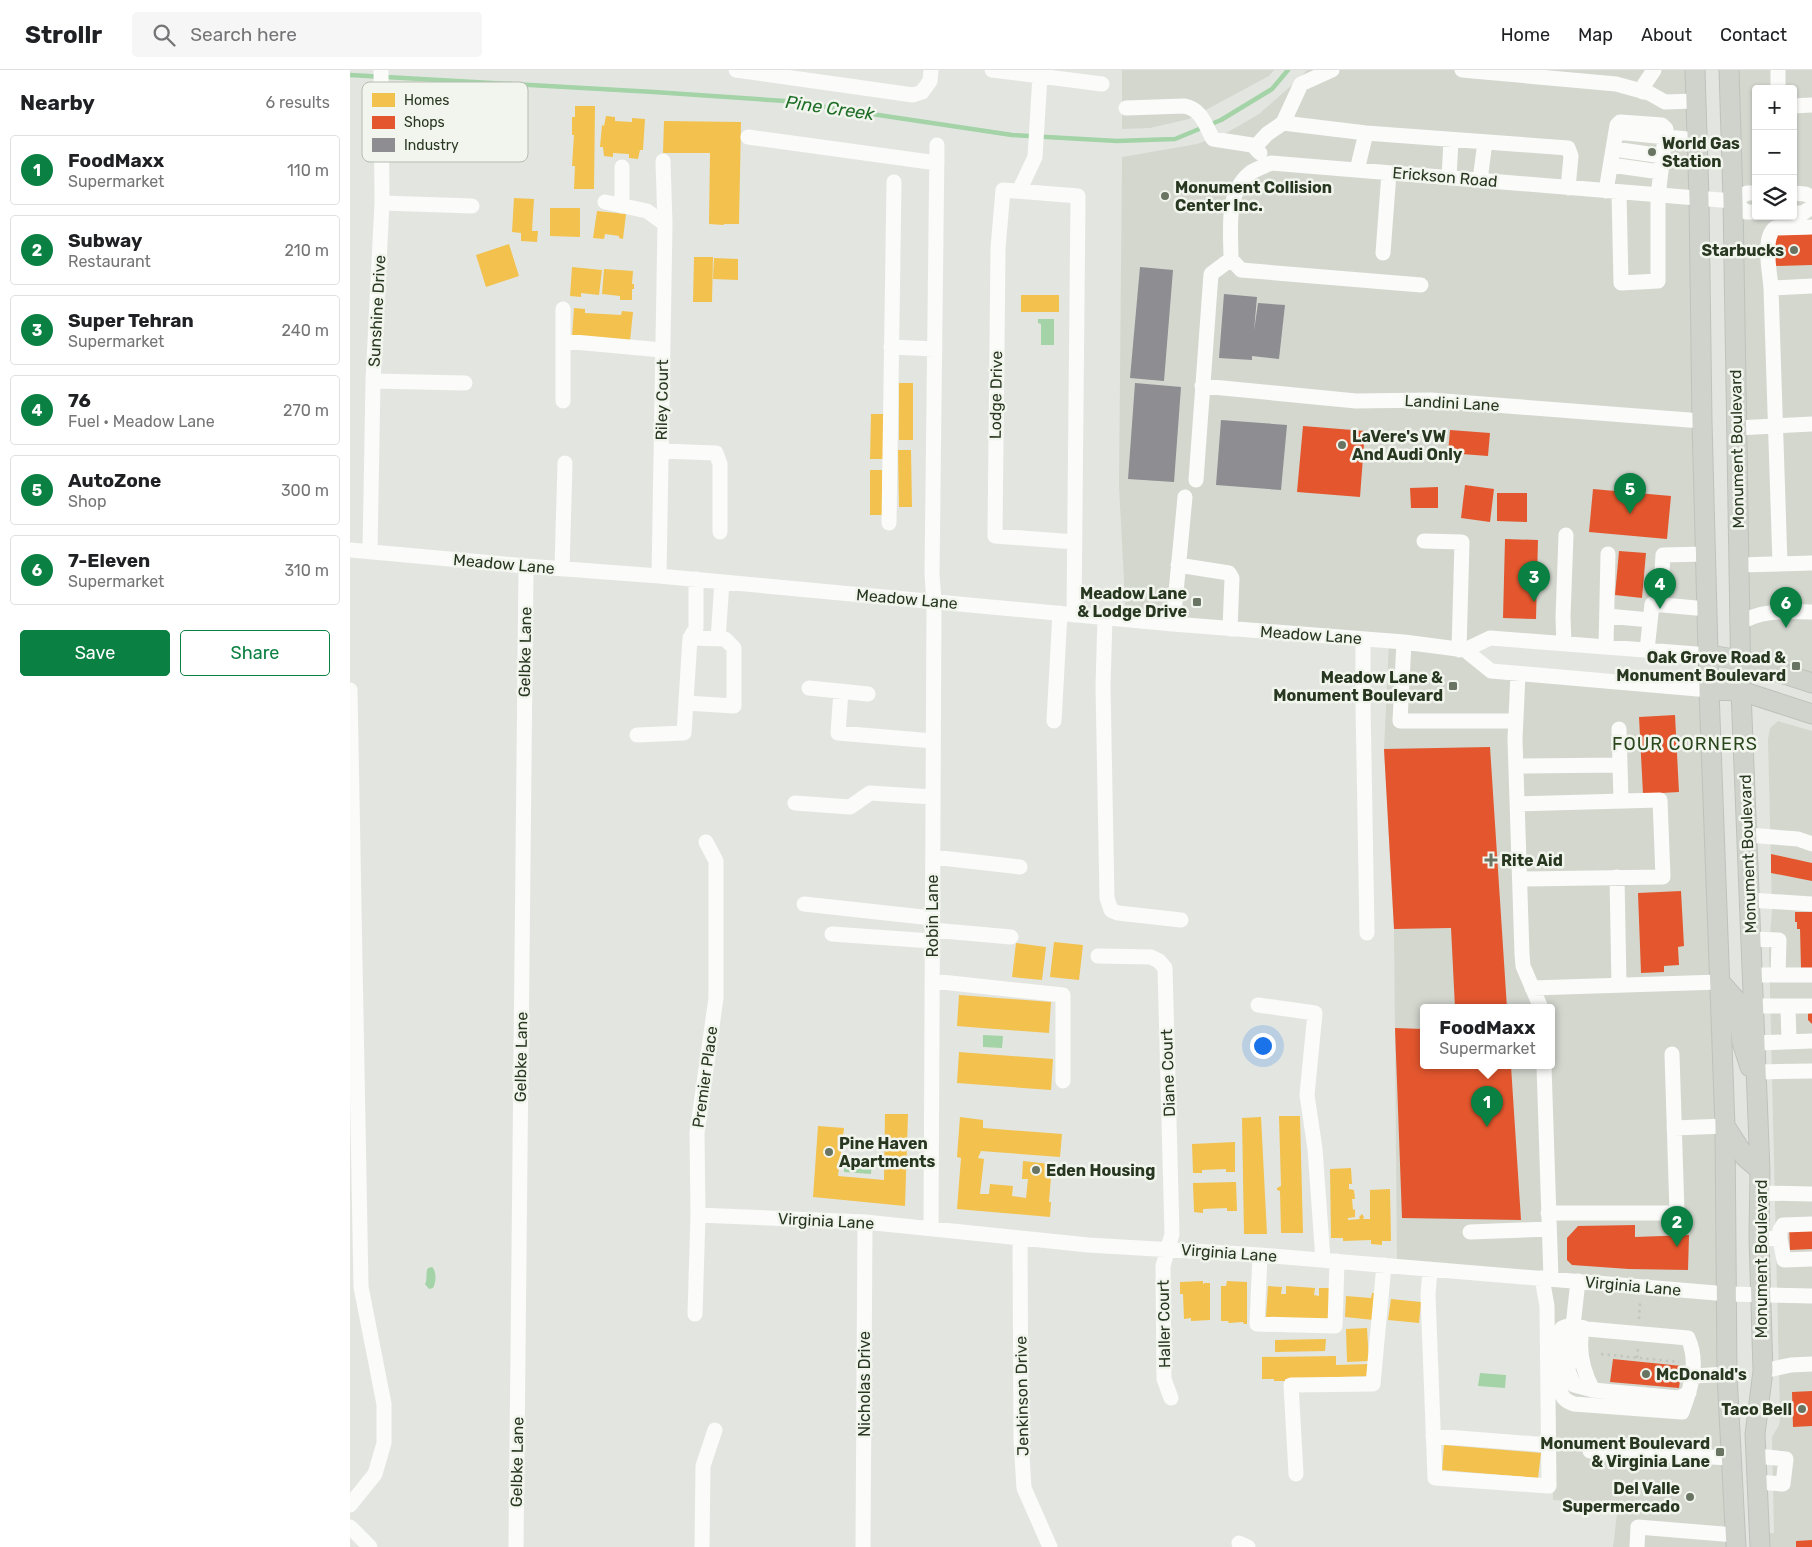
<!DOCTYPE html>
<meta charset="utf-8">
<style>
:root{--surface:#fff;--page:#f6f6f6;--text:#202124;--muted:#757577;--line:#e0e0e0;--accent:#0b8043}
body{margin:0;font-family:Rubik,sans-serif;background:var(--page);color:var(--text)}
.controls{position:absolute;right:15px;top:15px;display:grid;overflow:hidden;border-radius:5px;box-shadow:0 1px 4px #0004}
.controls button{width:45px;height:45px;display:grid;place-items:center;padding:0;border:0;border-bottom:1px solid var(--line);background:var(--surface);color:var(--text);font:25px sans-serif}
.you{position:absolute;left:912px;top:975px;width:18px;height:18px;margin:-12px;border:4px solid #fff;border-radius:50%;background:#1a73e8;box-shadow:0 0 0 8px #1a73e833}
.badge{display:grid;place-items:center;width:32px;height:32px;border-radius:50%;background:var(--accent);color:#fff;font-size:16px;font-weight:700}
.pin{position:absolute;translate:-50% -41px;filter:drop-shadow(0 1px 2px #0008)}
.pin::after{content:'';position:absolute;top:26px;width:18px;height:15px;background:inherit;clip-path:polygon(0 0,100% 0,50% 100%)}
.popup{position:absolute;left:1070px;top:934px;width:135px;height:65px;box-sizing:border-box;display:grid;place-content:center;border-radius:5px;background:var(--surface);filter:drop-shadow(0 1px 4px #0005);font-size:16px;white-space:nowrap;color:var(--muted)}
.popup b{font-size:19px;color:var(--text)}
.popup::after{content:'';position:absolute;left:50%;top:100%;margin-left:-10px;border:10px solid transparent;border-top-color:var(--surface)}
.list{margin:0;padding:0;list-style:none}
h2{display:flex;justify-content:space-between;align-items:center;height:65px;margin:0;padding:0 20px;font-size:21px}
h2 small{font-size:16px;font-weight:400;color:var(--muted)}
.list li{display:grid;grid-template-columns:32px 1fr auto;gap:15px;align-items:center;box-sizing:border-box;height:70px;margin:0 10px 10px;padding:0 10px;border:1px solid var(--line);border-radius:5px}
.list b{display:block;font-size:19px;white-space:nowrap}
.list p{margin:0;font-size:16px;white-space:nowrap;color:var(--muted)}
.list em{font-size:16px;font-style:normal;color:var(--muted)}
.actions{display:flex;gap:10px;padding:15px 20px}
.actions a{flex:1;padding:11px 0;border:1px solid var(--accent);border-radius:5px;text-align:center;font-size:18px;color:var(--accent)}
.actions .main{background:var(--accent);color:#fff}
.icon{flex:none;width:28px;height:28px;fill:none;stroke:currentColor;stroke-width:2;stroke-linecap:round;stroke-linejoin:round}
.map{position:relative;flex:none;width:1462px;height:1477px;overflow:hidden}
header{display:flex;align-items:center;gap:30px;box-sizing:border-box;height:70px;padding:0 25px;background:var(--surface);border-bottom:1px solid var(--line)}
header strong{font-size:24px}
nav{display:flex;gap:28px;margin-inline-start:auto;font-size:18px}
.search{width:350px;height:45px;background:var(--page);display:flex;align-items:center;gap:12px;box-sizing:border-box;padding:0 18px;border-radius:5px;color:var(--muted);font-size:19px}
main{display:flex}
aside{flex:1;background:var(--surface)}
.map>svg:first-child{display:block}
.built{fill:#d3d7ce;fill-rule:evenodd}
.water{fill:#a3d3a7}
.homes{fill:#f2c14e}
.shops{fill:#e4572e}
.industry{fill:#8d8d92}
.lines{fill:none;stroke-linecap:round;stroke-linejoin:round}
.stream{stroke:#a3d3a7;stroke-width:4.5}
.major-casing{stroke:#bdc3bb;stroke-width:21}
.path{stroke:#c2c6bf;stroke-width:2.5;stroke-dasharray:2.5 4;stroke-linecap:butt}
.minor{stroke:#fbfbfa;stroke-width:15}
.major{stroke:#cfd3cc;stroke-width:19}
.poi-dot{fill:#697463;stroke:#f2f5ee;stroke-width:2}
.labels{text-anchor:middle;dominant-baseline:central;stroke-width:5;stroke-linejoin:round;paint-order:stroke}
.poi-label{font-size:16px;font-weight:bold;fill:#283720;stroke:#f2f5ee;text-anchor:start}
.street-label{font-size:16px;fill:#283720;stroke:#f2f5ee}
.water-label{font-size:18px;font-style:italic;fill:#1f6e27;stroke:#f2f5ee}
.neighbourhood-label{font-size:18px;letter-spacing:1px;fill:#2b471e;stroke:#f2f5ee}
.key{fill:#f2f5ee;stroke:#b5bcb0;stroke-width:1}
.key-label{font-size:14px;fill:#283720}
</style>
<header>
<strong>Strollr</strong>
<div class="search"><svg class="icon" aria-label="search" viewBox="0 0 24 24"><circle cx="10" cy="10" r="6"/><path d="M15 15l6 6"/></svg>Search here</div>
<nav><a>Home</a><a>Map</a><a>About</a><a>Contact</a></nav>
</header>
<main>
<aside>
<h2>Nearby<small>6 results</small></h2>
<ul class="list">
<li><span class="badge">1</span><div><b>FoodMaxx</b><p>Supermarket</p></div><em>110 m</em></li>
<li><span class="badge">2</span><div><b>Subway</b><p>Restaurant</p></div><em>210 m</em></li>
<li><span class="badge">3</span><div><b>Super Tehran</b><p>Supermarket</p></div><em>240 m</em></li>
<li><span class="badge">4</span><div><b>76</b><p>Fuel · Meadow Lane</p></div><em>270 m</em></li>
<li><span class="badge">5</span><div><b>AutoZone</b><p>Shop</p></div><em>300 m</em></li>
<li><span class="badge">6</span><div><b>7-Eleven</b><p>Supermarket</p></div><em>310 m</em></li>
</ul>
<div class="actions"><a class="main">Save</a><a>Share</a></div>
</aside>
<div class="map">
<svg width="1462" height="1477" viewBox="0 0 1462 1477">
<rect width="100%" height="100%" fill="#e3e6e0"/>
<path class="built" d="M772,0H924L919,6L839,49L800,58L772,59Z
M957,0H1345L1359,585L1140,568L1115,581L1141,601L1359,620L1386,1477H1263L1268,1436L1203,1430L1200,1209L1047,1196L1044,859L1034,679L1039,571L776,550L769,416L772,87L847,74L878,62L909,44L951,7ZM1073,938H1201V996H1073Z
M1379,0H1462V613L1391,590ZM1406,19H1443V146H1406Z
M1428,651L1462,661V1477H1410L1409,1464L1424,1463L1422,1367L1429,1355L1430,1348L1419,878L1422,841L1418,669L1420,658Z"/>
<path class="water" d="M688,249H704V275H691V254L688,253Z
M633,965L653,966L652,978L633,977Z
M495,1089L522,1091L521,1104L494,1102Z
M82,1197C87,1202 86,1212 83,1218L79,1219L75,1214C78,1208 75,1203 78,1198Z
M1130,1303L1156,1305L1155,1318L1128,1316Z"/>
<path class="homes" d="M225,36H245L244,119H224L225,96H222L224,65H222V47H225Z
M256,46L265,47V51L282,52V48L295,49L293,80H290L288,89L279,88V84L263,83V87L254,86L253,77H250L252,55L254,56Z
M314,51L391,52L389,154H374V155L359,154L360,83H313Z
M164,128L184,129L182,161H188L187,172L171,171V163L162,162Z
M200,138H230V167L200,166Z
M247,141L276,144L273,169L269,168V166L255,164L254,169L243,168Z
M159,174L169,206L136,217L126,185Z
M344,187H363L362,232H343Z
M364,188L388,189V210L363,209Z
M222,197L252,200L249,225L231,223V227L220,226Z
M254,199L283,201L282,214H284V219H282V230H270V226L252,224Z
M671,225H709V242H671Z
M224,238L235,239V243L271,245L272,241L283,242L280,271L222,267Z
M549,313H563V370H549Z
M521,344H534L533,389H520Z
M548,380H561L562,437H549Z
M520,400H532V445H520Z
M704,872L733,875L729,910L700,907Z
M666,873L696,877L692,910L662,907Z
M609,925L701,932L699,963L607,956Z
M609,982L703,989L701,1020L607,1013Z
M535,1044H558L555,1136L463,1127L468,1056L494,1058L488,1106L534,1110Z
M929,1046H950L953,1163H931L930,1121L927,1120V1118L931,1116Z
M610,1047L633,1050V1058L712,1064L710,1087L631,1081L628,1088L634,1089L630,1124H639L640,1114L663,1116L662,1126L676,1128L678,1109H672L673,1091L700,1094L699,1107H701L699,1132H701L700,1147L607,1139L611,1088L607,1087Z
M911,1047L917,1164H894L892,1048Z
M885,1072V1102H876V1099L852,1100V1103H843L842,1074Z
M1001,1098L1002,1114H999V1119L1004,1120L1005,1129H1002L1003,1140L1005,1139V1147L998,1148V1150L1010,1149L1009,1147L1012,1144L1014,1147L1013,1149H1020V1120L1040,1119L1041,1171H1032V1175L1021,1174V1170L993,1171V1168H981L980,1099Z
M886,1112L887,1141H877V1138L853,1139V1143L844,1142L843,1113Z
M853,1211V1215L854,1213H860V1250L841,1251V1248L834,1249L833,1224H830V1212Z
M877,1211L897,1212V1254H894L893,1252L879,1253L878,1251H871V1216H876Z
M918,1216L932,1217L931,1224H936V1216L965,1218L964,1225L969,1226V1218H983L982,1250L916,1247Z
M1022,1223H1028L1024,1250L995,1247L996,1226L1021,1228Z
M1041,1229L1071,1232L1069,1253L1038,1250Z
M1017,1258L1019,1291L997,1292L996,1259Z
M976,1269L975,1281L925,1282V1270Z
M986,1286V1295L1018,1294L1019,1306L935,1309V1311H924V1309H912V1287Z
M1094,1375L1191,1383L1188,1408L1092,1400Z"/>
<path class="shops" d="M1462,164V195L1425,196V165Z
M953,356L1015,361L1010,427L947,422Z
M1100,360L1140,363L1138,386L1098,383Z
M1115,415L1144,419L1140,452L1111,448Z
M1088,417V438H1061L1060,418Z
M1243,419L1321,426L1317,469L1239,462Z
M1147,423H1177V452L1147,451Z
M1155,469L1188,470L1186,549L1153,548Z
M1269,481L1296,483L1292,528L1265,525Z
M1325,645L1329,722L1293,724L1289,647Z
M1140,677L1157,938H1105L1101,858L1044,859L1034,679Z
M1421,784L1462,793V811L1421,803Z
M1331,821L1334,876L1328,877L1329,895L1314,896V902L1291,903L1288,823Z
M1445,842H1462V898H1451L1450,859H1447V852H1445Z
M1462,941V954L1458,950V944Z
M1045,958L1073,959V996H1161L1171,1150L1052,1148Z
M1439,1154H1462V1179L1440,1180Z
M1285,1155V1167L1339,1165L1338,1200L1279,1199L1222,1195L1217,1190V1168L1228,1156Z
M1263,1289L1332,1296L1329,1318L1260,1312Z
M1462,1321V1356L1443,1357L1442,1322Z
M1462,1470V1477H1446V1471Z"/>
<path class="industry" d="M790,197L823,200L814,311L780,308Z
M874,224L907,227L904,261L908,233L935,235L929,289L902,286V290L869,288Z
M785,313L831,317L824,412L778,409Z
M871,350L937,355L931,420L866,415Z"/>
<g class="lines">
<path class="stream" d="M0,5L304,22L435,31L662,65L767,71L825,69L871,50L922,19L938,0"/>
<g class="major-casing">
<path id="major" d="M1345,0L1349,129L1352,351L1359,620L1375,1056L1377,1304L1386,1477
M1379,0L1383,131L1391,621L1410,1100L1409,1168L1413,1301L1405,1364L1410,1477
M1359,585L1391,590L1462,613
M1359,620L1391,621L1462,644
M1370,912L1387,931L1392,972L1400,997
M1375,1056L1395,1087L1410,1100"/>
</g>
<path class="path" d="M1289,1249L1290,1232
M1251,1284L1329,1292
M1287,1288L1288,1277"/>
<path class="minor" d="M386,0L563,25L572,22L580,11L581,0
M642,0L752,14
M1112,0L1266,14L1299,23L1315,32L1346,31
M1428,0V19
M1293,22L1294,15L1304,0
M1443,36L1462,35
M776,38L834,36C852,39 855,55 863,69L902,75L910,83
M933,53L951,14L982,0
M1266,62L1347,70
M398,67L587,93
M905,77L917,64L933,53L1016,63L1218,78L1221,86L1218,118
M1264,79L1312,86
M1261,95L1310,102
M272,97V136
M1007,100L1016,63
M1099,108L1101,70
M1130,110L1135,72
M669,121L685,87L690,6
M1256,121L1267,55L1270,52L1312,55L1316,59L1308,126V211L1271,213L1269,122
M1443,123L1455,124L1462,127
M1383,131L1396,142H1406
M1383,131L1397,123H1406
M255,132L297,141L315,154
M32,133L122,136
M1443,143H1453L1462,137
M1033,183L1039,103
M881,189C881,160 875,123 900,103C906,99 915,96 921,93L1383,131
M881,189L891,200L1071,215
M1421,218C1420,202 1412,168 1425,158L1462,157
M213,271L312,280
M541,277L585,279
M23,311L115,313
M852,316L1006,331L1081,330L1352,351
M213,331V239
M1387,358L1462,354
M311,381L366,383L370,394V462
M846,410L861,204L881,189
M539,453L544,112
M1074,471L1112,472L1109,580
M0,480L176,496L309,506L823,554L1054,572L1115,580L1141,601L1359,620
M20,482L23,311L32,133L31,0
M1430,494L1421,218L1462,216
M828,495L879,503L882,508L880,559
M1389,495L1462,493
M212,499L215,393
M309,506L315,154L313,91
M1310,535L1313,485L1355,484
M724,545L728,126L653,120L648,178L645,466L725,472
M1257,546L1300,550
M755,547L753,616L757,828L761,840L768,843L831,850
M1390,553C1413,539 1436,542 1462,542
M823,554L835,427
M368,569L372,512
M1013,569V633L1017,863
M1054,572L1050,651H1165
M1214,574L1213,547L1216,465
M1256,577L1258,484
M1115,580L1140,568L1359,585
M1297,580L1302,534L1357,539
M1168,604L1165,669L1172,884L1173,896L1191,938
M459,618L518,624
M0,620L11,1217L34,1334V1373L25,1404L0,1435
M491,621L488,663L583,671
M336,633L384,636V578L375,569L340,568
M704,651L710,543
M1269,659L1271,731
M287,665L334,663L340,568L346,558V509
M1166,696L1270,695
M445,733L500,737L520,723L583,727
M1167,734L1310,730L1313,807L1170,809
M1397,765L1448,769L1462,774
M583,787L670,797
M1267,807L1269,915
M1400,830L1462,834
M454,834L582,848
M582,860L661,867
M482,864L582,871
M1401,869L1429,870L1428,905
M748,886L801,887L809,891L815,898L822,1164L813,1196L814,1309L821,1328
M1403,905H1462
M582,911L713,925V1011
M1182,918L1370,912
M908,935L965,943L957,1025L965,1079L973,1190
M1404,936H1462
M1438,937L1439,972
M1405,973L1462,971
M1194,996L1201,1209
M1407,1002L1462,1001
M1324,1058L1375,1056
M1410,1123L1462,1124
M1198,1143H1327L1322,984
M348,1145L515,1152L738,1175L910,1185L1378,1224L1462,1226
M581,1159L584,532L582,504L587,75
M1120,1162L1199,1159
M1409,1168L1430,1169L1434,1190L1462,1189
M670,1169L671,1371L674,1418L700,1477
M1430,1169V1160L1433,1155L1462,1154
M910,1185L907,1254L985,1256L987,1191
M1080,1199L1078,1225L1085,1408L1199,1416L1197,1236L1192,1208
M1228,1211L1218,1301L1224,1315L1243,1320L1329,1328L1339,1323
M345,1244L348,1145L347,1063L366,928V791L356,772
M1223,1254L1237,1259L1338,1268C1349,1293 1341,1318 1332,1342L1224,1334C1219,1332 1214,1330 1212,1325C1207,1315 1209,1279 1209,1266L1212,1258Z
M1231,1268C1229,1287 1234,1303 1243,1320
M1413,1301L1441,1295L1462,1294
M1344,1306L1377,1304
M1083,1366L1199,1375
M1240,1381L1381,1388
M1406,1386L1436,1389L1433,1414L1407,1412
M946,1404L941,1315L1023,1314L1034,1195
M0,1457L20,1477
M889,1473L898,1477
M166,1477L176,496
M352,1477L353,1396L365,1360
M513,1477L515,1152
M1287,1477L1288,1457L1385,1465"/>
<use href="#major" class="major"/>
</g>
<g class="poi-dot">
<circle cx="1302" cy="82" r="5"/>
<circle cx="815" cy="126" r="5"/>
<circle cx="1444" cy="180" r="5"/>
<circle cx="992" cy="375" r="5"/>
<rect x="842" y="527" width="10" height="10" rx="2.5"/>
<rect x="1441" y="591" width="10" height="10" rx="2.5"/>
<rect x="1098" y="611" width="10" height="10" rx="2.5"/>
<path d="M1138.5 782.5h5v5h5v5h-5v5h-5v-5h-5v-5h5z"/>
<circle cx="479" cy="1082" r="5"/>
<circle cx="686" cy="1100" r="5"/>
<circle cx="1296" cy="1304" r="5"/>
<circle cx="1452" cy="1339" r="5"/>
<rect x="1365" y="1377" width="10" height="10" rx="2.5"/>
<circle cx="1340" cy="1427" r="5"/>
</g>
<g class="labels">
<g class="poi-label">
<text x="1312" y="73">World Gas<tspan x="1312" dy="18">Station</tspan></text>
<text x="825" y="117">Monument Collision<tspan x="825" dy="18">Center Inc.</tspan></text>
<text x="1434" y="180" text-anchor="end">Starbucks</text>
<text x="1002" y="366">LaVere's VW<tspan x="1002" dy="18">And Audi Only</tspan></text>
<text x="837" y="523" text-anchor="end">Meadow Lane<tspan x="837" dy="18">&amp; Lodge Drive</tspan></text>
<text x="1436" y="587" text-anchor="end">Oak Grove Road &amp;<tspan x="1436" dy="18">Monument Boulevard</tspan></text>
<text x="1093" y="607" text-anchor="end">Meadow Lane &amp;<tspan x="1093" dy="18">Monument Boulevard</tspan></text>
<text x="1151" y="790">Rite Aid</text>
<text x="489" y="1073">Pine Haven<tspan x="489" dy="18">Apartments</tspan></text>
<text x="696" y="1100">Eden Housing</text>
<text x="1306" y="1304">McDonald's</text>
<text x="1442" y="1339" text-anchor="end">Taco Bell</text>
<text x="1360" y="1373" text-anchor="end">Monument Boulevard<tspan x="1360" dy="18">&amp; Virginia Lane</tspan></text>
<text x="1330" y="1418" text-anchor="end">Del Valle<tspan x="1330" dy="18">Supermercado</tspan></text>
</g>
<g class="street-label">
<text transform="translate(1095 107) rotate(5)">Erickson Road</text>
<text transform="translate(27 241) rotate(-87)">Sunshine Drive</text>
<text transform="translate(646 325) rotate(-89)">Lodge Drive</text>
<text transform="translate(312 330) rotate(-89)">Riley Court</text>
<text transform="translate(1102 333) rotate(3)">Landini Lane</text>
<text transform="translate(1387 379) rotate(-91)">Monument Boulevard</text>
<text transform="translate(154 494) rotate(5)">Meadow Lane</text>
<text transform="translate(557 529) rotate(5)">Meadow Lane</text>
<text transform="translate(961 565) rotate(4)">Meadow Lane</text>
<text transform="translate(175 582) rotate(-89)">Gelbke Lane</text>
<text transform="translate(1398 784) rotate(-92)">Monument Boulevard</text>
<text transform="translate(582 846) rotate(-90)">Robin Lane</text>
<text transform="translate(171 987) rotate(-89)">Gelbke Lane</text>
<text transform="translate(818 1003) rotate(-92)">Diane Court</text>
<text transform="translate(355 1007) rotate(-82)">Premier Place</text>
<text transform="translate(476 1151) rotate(3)">Virginia Lane</text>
<text transform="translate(879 1183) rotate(4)">Virginia Lane</text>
<text transform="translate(1411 1189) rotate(-90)">Monument Boulevard</text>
<text transform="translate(1283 1216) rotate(5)">Virginia Lane</text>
<text transform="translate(814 1254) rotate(-91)">Haller Court</text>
<text transform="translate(514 1314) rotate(-90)">Nicholas Drive</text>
<text transform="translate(672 1326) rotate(-91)">Jenkinson Drive</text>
<text transform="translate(167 1392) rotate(-89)">Gelbke Lane</text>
</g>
<g class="water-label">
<text transform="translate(480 38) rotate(8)">Pine Creek</text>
</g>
<g class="neighbourhood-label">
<text x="1335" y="674">FOUR CORNERS</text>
</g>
</g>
<rect x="12" y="12" width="166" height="80" rx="8" class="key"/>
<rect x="22" y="23" width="23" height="14" fill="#f2c14e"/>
<rect x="22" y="46" width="23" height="13" fill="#e4572e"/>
<rect x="22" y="68" width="23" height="14" fill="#8d8d92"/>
<g class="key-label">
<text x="54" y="35">Homes</text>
<text x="54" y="57">Shops</text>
<text x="54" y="80">Industry</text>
</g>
</svg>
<div class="controls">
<button>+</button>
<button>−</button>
<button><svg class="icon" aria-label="layers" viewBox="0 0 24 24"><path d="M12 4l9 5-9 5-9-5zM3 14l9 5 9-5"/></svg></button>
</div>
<div class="you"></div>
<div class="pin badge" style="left:1137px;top:1057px">1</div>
<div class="popup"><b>FoodMaxx</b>Supermarket</div>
<div class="pin badge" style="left:1327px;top:1177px">2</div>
<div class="pin badge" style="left:1184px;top:532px">3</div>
<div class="pin badge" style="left:1310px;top:539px">4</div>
<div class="pin badge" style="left:1280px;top:444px">5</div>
<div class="pin badge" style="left:1436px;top:558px">6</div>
</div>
</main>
